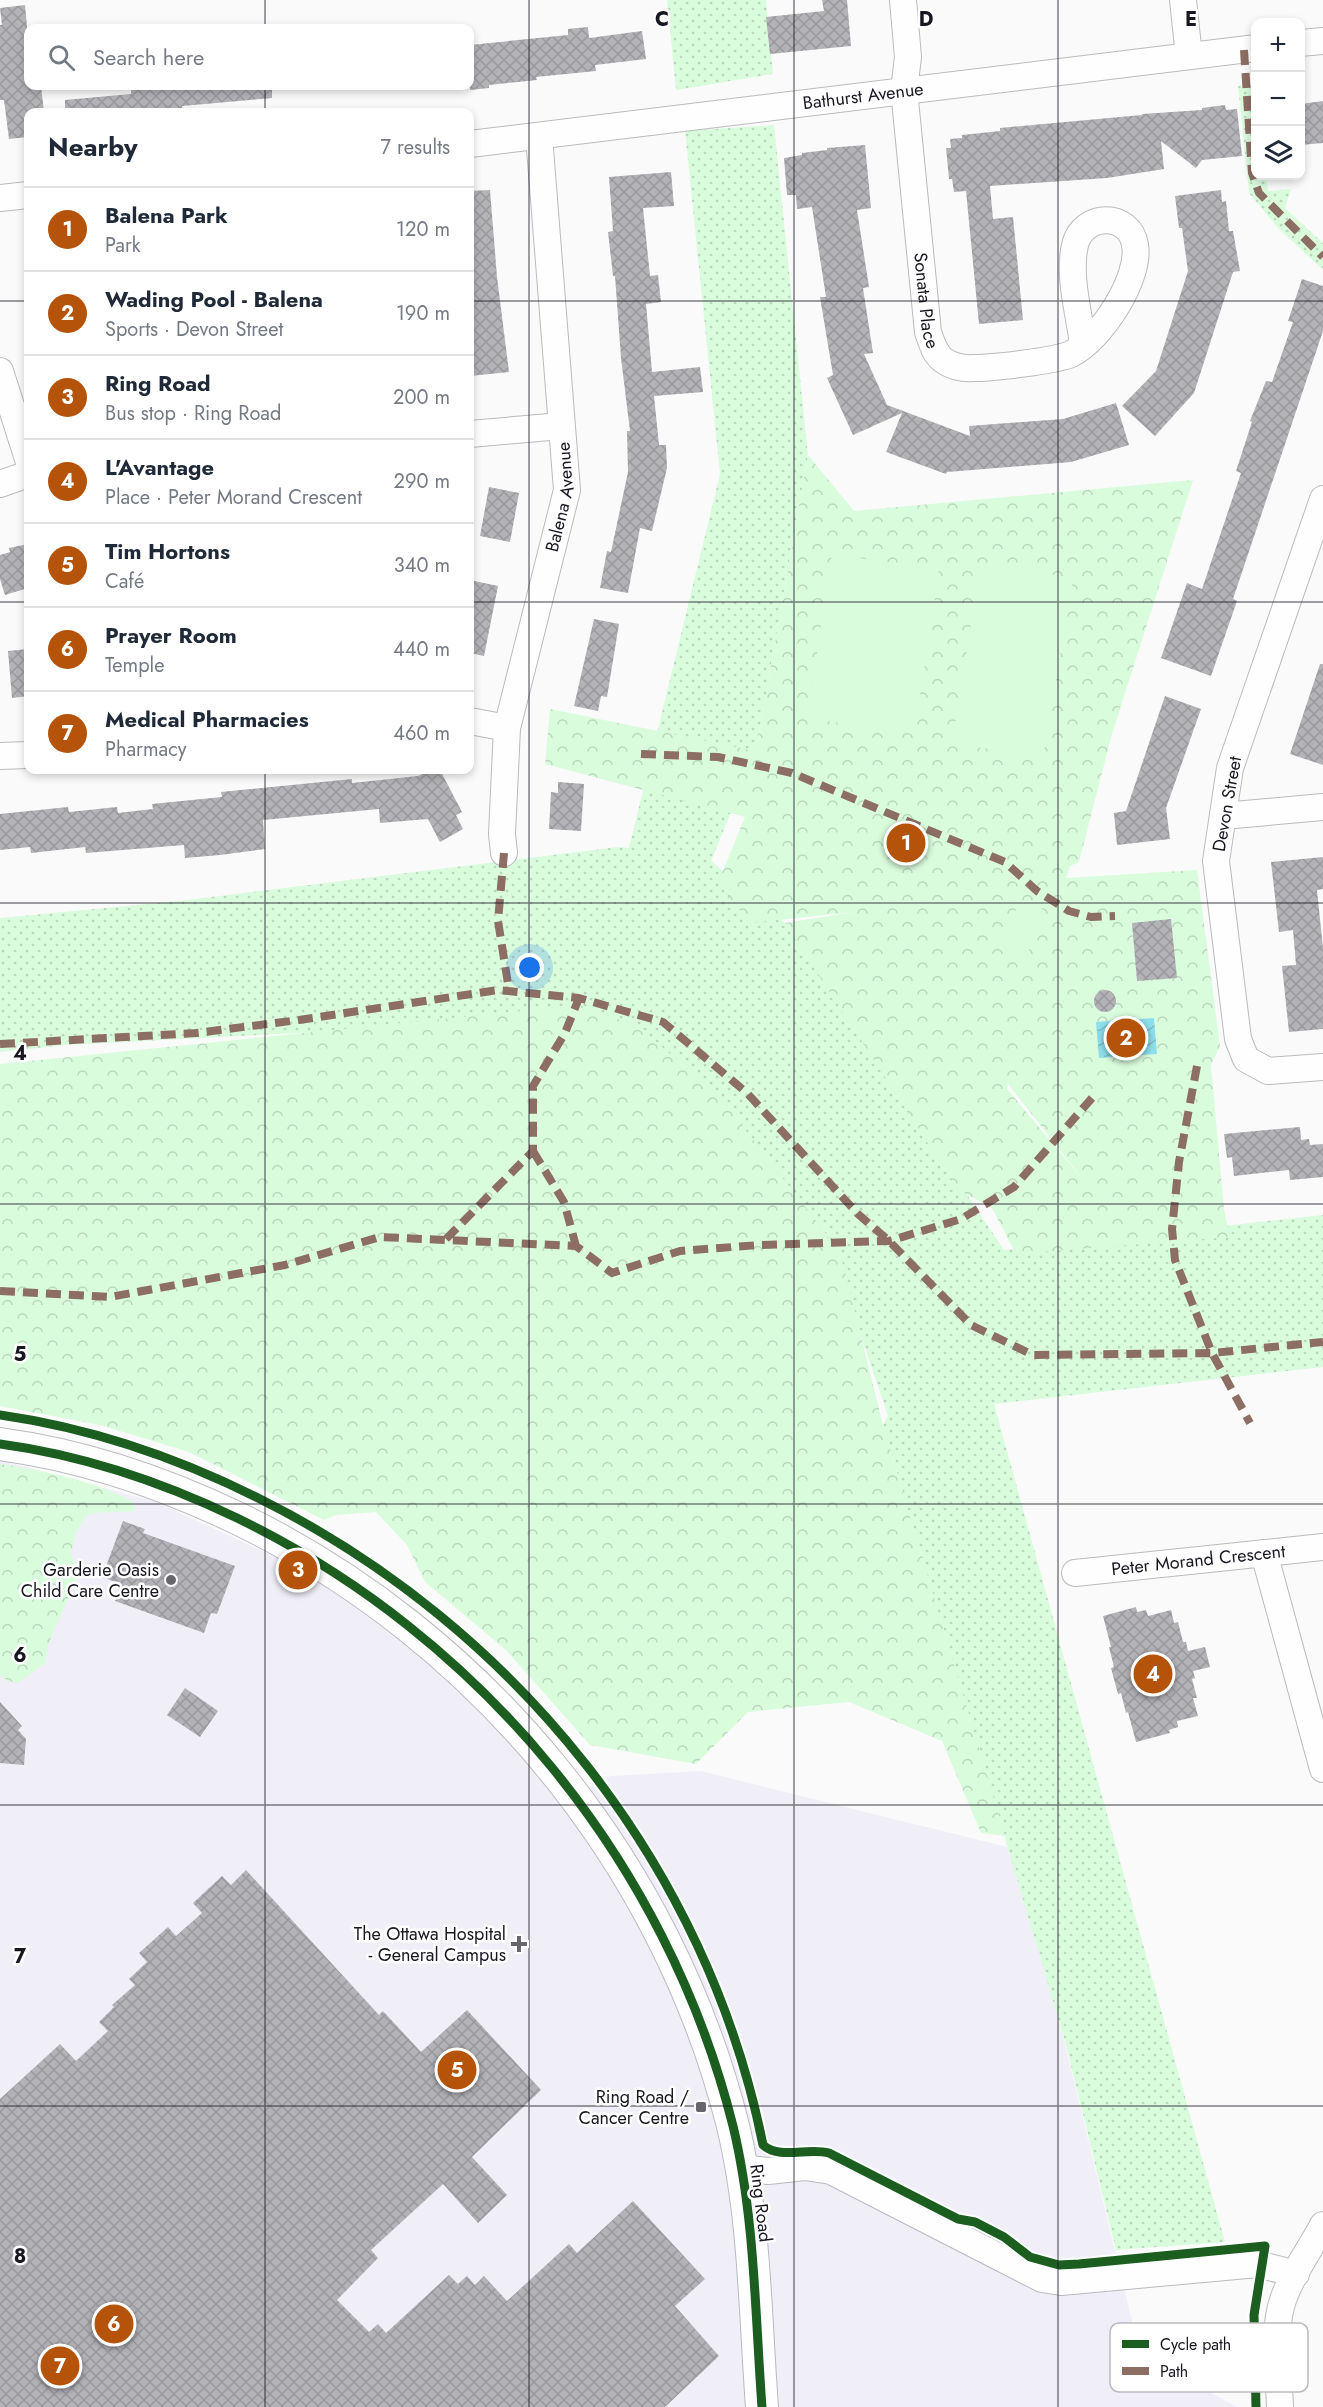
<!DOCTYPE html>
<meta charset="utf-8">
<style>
:root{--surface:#fff;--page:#f6f6f7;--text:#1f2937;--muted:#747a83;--line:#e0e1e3;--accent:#b45309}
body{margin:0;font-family:Jost,sans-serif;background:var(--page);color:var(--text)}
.controls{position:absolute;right:18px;top:18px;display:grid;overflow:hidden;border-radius:12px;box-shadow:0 3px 9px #0003}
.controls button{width:54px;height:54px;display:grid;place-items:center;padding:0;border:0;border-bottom:2px solid var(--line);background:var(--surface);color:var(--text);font:30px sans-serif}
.you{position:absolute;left:530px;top:968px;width:21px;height:21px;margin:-15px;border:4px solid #fff;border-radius:50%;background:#1a73e8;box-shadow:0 0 0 9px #1a73e833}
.badge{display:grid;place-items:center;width:39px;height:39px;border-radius:50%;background:var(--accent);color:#fff;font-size:20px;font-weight:700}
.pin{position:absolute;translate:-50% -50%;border:3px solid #fff;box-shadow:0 2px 6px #0006}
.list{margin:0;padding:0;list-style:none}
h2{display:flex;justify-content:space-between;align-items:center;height:78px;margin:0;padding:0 24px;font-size:26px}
h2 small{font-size:20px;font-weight:400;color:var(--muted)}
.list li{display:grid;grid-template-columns:39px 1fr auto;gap:18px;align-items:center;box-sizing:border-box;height:84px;padding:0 24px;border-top:2px solid var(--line)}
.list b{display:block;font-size:22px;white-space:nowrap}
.list p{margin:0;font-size:20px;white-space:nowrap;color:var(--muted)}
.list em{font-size:20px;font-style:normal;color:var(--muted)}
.icon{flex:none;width:33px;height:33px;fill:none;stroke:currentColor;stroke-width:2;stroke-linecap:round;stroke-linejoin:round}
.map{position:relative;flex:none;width:1323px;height:2407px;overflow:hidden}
.search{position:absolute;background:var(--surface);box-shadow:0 3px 9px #0003;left:24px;top:24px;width:450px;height:66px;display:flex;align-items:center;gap:15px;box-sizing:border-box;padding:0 21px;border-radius:12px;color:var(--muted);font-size:22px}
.panel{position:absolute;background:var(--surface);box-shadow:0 3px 9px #0003;left:24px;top:108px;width:450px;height:666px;border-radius:12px}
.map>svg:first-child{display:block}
.medical{fill:#f0eff7}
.grass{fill:url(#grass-dots)}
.forest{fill:url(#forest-crowns);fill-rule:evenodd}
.pitch{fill:#d9fcdd}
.water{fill:url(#water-waves)}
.building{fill:url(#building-cross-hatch)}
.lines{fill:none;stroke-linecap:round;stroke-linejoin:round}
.minor-casing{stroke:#bbbac0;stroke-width:28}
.tertiary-casing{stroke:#bbbac0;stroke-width:34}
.minor{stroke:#fefefe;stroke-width:26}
.tertiary{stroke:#fefefe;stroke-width:32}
.quiet{stroke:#8d6e63;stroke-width:8;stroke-dasharray:15 8;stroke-linecap:butt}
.cycleway-casing{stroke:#fff;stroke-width:13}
.cycleway{stroke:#1b5e20;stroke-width:9}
.grid{fill:none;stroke:#181621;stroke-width:1.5;stroke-opacity:0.55}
.poi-dot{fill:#67666d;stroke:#fff;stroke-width:2}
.labels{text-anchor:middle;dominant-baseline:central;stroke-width:5;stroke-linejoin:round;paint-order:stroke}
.street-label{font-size:18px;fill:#181621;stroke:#fff}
.poi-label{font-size:18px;fill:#181621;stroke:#fff;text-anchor:end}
.key{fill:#fff;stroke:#bab9bc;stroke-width:1.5}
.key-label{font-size:16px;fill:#181621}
.grid-label{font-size:20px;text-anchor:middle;font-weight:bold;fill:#181621;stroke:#fff;stroke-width:5;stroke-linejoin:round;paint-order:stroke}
</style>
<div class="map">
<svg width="1323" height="2407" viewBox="0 0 1323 2407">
<defs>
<pattern id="grass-dots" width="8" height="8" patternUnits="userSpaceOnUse" patternTransform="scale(1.5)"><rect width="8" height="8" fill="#d9fcdd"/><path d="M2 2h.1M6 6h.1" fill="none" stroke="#bad7bd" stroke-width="1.8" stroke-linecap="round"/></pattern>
<pattern id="forest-crowns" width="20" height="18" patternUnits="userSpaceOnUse" patternTransform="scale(1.5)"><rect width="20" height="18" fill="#d9fcdd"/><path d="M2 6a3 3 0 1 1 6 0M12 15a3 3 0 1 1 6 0" fill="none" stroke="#bad7bd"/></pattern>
<pattern id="water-waves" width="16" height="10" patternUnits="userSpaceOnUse" patternTransform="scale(1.5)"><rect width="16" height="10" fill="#8edfed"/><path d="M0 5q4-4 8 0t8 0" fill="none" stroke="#7abfcb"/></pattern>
<pattern id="building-cross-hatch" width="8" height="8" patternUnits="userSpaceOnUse" patternTransform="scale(1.5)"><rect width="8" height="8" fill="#b3b2b7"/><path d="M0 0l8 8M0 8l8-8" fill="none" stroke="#99989d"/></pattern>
</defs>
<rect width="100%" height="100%" fill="#fafafa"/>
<path class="medical" d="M0,1460L156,1502L304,1570L433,1661L519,1753L559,1803L610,1776L701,1771L1011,1848L1064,2040L1140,2354L1237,2407H0Z"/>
<path class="grass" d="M667,0H766L773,74L676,90Z
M1255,84L1256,176H1266L1268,191L1291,189L1285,208L1323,243V270L1278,228L1249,193L1238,86Z
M774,125L808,455L756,751L711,861L785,923L1004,1250L1323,1215V1367L994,1404L1225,2242L1116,2250L1066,2045L883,1425L888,1416L838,1268L606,1017L66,1045L0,1052V918L179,901L618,847L629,848L720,474L685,131Z"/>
<path class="forest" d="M808,455L854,511L1193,480L1112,734L1079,862L1070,866L1066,878L1197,870L1220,1046L1211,1065L1224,1209L1230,1237L1016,1254L992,1208L958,1190L785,923L853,912L750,923L718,883L745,817L545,764L550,709L756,751ZM1008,1084L1085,1182L1007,1089Z
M579,1005L636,1025L717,1093L840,1252L883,1425L1005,1836L981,1833L942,1741L849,1702L748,1712L696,1764L590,1745L506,1650L425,1582L407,1545L376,1512L336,1515L324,1520L189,1452L100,1425L0,1406V1064Z
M0,1464C45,1471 91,1480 132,1501L136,1511L96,1513L86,1516L75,1534L71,1554L79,1575L49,1642L45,1663L18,1683L8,1681L0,1675Z"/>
<path class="pitch" d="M832,554L939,570L914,734L807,718Z
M981,563L1073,578L1043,758L952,743Z
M1031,905L1043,909L1026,958L1010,948L1005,934L1007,921L1016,910Z"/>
<path class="water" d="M1154,1018L1157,1054L1099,1058L1096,1022Z"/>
<path class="building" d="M822,0H847L851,46L770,54L766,17L824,11Z
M25,5L28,37V86H41L44,112H28V137L9,139L4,100H0V25H2L0,8Z
M588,27L589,38L642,31L646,59L595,65L596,71L536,77L537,80L489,85V88L470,90V45L568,35V29Z
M131,86H272V98L182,106L183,112H65V100L131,94Z
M1323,101V143L1300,145V104Z
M1225,105L1226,110L1237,109L1242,156L1202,160L1196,168L1161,141L1164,169L1107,178L990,186L993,219L1013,217L1023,320L979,324L966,191L954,192L952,179H949L946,148H951L950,139L962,138V135L1000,131V128L1142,115V114L1202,110V108Z
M865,145L871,208L857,210L869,287L863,288L873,353L864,354L887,405L970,436L969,426L1063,419L1116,403L1129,445L1071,462L947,472L946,474L886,452L902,413L853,435L827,378L833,375L820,297H826L812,207L797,209L796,195H787L784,158L802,155V153L827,150V148Z
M671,172L674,206L643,208L650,276L658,275L661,302L646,304L652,372L700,367L703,392L654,396L659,445H666L667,468L652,531L640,528L628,593L600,588L607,551L611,552L628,472L627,431H630L621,358L615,276H613L608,232L613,231L609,177Z
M490,190L497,277L509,372L470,376V191Z
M1221,190L1222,202L1226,201L1229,231H1233L1240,271L1233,272L1194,393L1155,436L1122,406L1156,371L1188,271L1182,228H1179L1175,196Z
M1302,279L1323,286V331L1233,599L1237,601L1211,676L1161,658L1187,583L1202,589L1241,473L1236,471L1252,422L1250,421L1266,381L1272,382L1293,322L1288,321Z
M489,487L519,493L510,542L480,536Z
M28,544V588L5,595L0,579V555L10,552L9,548Z
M470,580L498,586L484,656L470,653Z
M594,619L619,624L607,697L601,696L598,711L574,706Z
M28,649V696L12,698L8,651Z
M1320,664H1323V765L1290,754Z
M1165,696L1201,709L1166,808L1170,839L1117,845L1114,813L1126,811Z
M431,770H440L462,812L456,815L463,829L440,842L428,819L380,823L379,809L263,820L265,849L220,855L185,858L184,845L86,853L85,847L31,853L30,847L0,850V814L68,807L69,812L117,807L118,813L153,809L152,804L222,797L221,792L352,779V783L418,776Z
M558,782L584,784L581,831L549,829L551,792L558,793Z
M1323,857V889L1317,890L1323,948V1029L1289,1032L1282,966L1296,965L1293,930L1279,932L1271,862Z
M1171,919L1177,978L1137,981L1132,923Z
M1094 1001a11 11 0 1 1 22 0a11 11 0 1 1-22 0Z
M1300,1127L1301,1140L1309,1139L1310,1145L1323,1144V1177L1290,1180L1289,1170L1234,1176L1232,1157L1227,1158L1224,1134Z
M123,1521L145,1529L143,1533L235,1566L217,1614L211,1613L204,1633L115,1601L121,1584L102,1577Z
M1136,1607L1137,1612L1146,1610L1148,1616L1171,1610L1174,1623L1178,1622L1183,1642H1186L1188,1651L1205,1647L1210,1667L1193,1671L1195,1678L1192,1679L1197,1698H1193L1198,1716L1177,1721L1178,1727L1169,1730L1170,1733L1136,1742L1128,1712L1126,1713L1121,1693L1118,1694L1111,1668L1114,1667L1109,1647H1111L1103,1616Z
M185,1688L218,1711L200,1737L167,1715Z
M0,1702L22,1726L18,1730L26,1739L24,1765L0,1763Z
M246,1870L379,2015L383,2011L421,2052L467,2010L541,2090L472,2157L507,2195L478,2223L443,2184L371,2250L378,2258L337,2300L369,2332L378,2324L386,2333L449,2275L458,2284L467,2276L475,2285L484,2276L507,2301L569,2244L577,2253L633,2201L705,2279L675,2306L719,2356L665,2407H0V2099L60,2044L76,2061L108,2031L99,2022L114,2007L112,2005L135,1985L129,1979L147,1962L139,1953L168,1927L176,1936L202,1913L193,1903L222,1876L231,1885Z"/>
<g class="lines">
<g class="minor-casing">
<g id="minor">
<path id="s1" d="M903,0L908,57L904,90L928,332C932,343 934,353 943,360C951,366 963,369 973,368C992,368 1055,361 1071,354C1101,339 1141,278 1135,245C1130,212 1083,212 1075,245C1068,276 1079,313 1083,344"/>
<path d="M1183,0L1189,56"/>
<path d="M1300,43L1323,41"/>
<path id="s2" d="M470,144L1256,48"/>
<path d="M0,198L28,195"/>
<path d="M0,371L28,459"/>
<path d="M470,434L561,426"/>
<path d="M0,484L28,474"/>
<path d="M1323,499L1230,768L1216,861L1238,1039L1246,1059L1268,1071L1323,1067"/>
<path d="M470,721L507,728"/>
<path d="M0,756L28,755"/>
<path d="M1223,816L1323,807"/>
<path id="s3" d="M504,853L502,834L507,728L567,490L539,136"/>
<path d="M1264,1553L1323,1769"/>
<path id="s4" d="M1075,1573L1323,1547"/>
<path d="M741,2168L768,2171L805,2167L831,2171L1042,2279L1061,2282L1258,2264L1296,2274"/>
<path d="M1280,2407C1279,2373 1272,2332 1283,2300C1292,2273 1310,2250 1323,2225"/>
</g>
</g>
<g class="tertiary-casing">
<path id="tertiary" d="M0,1444C82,1455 162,1482 237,1518C481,1636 667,1862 733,2126C755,2217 755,2314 762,2407"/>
</g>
<use href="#minor" class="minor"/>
<use href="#tertiary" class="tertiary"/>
<path class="quiet" d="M1244,50L1252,173L1259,193L1323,257
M641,754L718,757L792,773L1005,862L1037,891L1069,911L1091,917L1115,916
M504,853L498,921L509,990
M0,1044L196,1033L299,1020L498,990L579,998L663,1022L747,1093L858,1214L889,1241L971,1325L1033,1355L1212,1353L1323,1342
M1197,1066L1179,1162L1172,1229L1175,1260L1212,1353L1250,1423
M533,1151L564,1202L576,1246
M446,1239L533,1151V1086L565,1033L579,998
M0,1291L110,1297L285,1265L380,1237L576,1246L612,1273L680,1251L759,1245L889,1241L961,1219L1014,1187L1092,1098"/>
<g class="cycleway-casing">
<path id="cycleway" d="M0,1415C91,1428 179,1458 262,1500C515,1627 707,1865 763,2145C780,2160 808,2147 829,2153L958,2219L975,2222L1004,2237L1030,2257L1059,2265L1079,2264L1265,2246L1254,2315L1256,2407
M0,1444C82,1455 162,1482 237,1518C481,1636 667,1862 733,2126C755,2217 755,2314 762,2407"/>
</g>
<use href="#cycleway" class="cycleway"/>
</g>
<path class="grid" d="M265,0V28M529,0V2407M794,0V2407M1058,0V2407M265,86V112M0,301H28M470,301H1323M0,602H28M470,602H1323M265,770V2407M0,903H1323M0,1204H1323M0,1504H1323M0,1805H1323M0,2106H1323"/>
<g class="poi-dot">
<circle cx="171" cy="1580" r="6"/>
<path d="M516 1935h6v6h6v6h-6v6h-6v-6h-6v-6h6z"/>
<rect x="695" y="2101" width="12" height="12" rx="3"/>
</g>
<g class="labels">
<g class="street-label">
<text stroke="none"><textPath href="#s2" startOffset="396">Bathurst Avenue</textPath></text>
<text stroke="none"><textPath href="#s1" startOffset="302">Sonata Place</textPath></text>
<text stroke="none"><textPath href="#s3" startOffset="363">Balena Avenue</textPath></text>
<text transform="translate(1227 804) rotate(-80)">Devon Street</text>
<text stroke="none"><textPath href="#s4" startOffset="124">Peter Morand Crescent</textPath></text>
<text transform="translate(761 2203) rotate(83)">Ring Road</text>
</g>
<g class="poi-label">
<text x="159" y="1570">Garderie Oasis<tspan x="159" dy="21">Child Care Centre</tspan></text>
<text x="506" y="1934">The Ottawa Hospital<tspan x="506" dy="21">- General Campus</tspan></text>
<text x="689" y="2097">Ring Road /<tspan x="689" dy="21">Cancer Centre</tspan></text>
</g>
</g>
<rect x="1110" y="2323" width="198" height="69" rx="9" class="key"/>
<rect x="1122" y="2340" width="27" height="8" fill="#1b5e20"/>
<rect x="1122" y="2367" width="27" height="8" fill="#8d6e63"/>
<g class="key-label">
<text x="1160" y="2350">Cycle path</text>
<text x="1160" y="2377">Path</text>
</g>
<g class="grid-label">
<text x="662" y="26">C</text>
<text x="926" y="26">D</text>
<text x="1191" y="26">E</text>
<text x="20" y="1060">4</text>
<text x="20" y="1361">5</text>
<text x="20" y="1662">6</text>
<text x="20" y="1963">7</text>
<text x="20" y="2263">8</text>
</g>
</svg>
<div class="controls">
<button>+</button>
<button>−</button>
<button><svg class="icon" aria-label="layers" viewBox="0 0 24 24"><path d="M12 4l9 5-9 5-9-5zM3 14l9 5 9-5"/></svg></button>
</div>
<div class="you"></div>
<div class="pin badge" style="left:906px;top:843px">1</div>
<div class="pin badge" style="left:1126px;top:1038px">2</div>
<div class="pin badge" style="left:298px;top:1570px">3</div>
<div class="pin badge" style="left:1153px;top:1674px">4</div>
<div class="pin badge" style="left:457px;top:2070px">5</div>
<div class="pin badge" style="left:114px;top:2324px">6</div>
<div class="pin badge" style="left:60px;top:2366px">7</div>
<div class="search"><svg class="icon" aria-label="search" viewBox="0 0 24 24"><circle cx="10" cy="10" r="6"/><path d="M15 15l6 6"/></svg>Search here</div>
<section class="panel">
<h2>Nearby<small>7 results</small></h2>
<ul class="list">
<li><span class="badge">1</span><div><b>Balena Park</b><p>Park</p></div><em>120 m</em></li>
<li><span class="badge">2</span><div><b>Wading Pool - Balena</b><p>Sports · Devon Street</p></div><em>190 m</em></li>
<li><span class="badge">3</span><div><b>Ring Road</b><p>Bus stop · Ring Road</p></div><em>200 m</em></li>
<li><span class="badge">4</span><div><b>L'Avantage</b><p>Place · Peter Morand Crescent</p></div><em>290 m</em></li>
<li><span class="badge">5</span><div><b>Tim Hortons</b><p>Café</p></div><em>340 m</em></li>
<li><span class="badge">6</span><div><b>Prayer Room</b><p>Temple</p></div><em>440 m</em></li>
<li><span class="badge">7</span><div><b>Medical Pharmacies</b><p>Pharmacy</p></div><em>460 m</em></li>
</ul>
</section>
</div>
